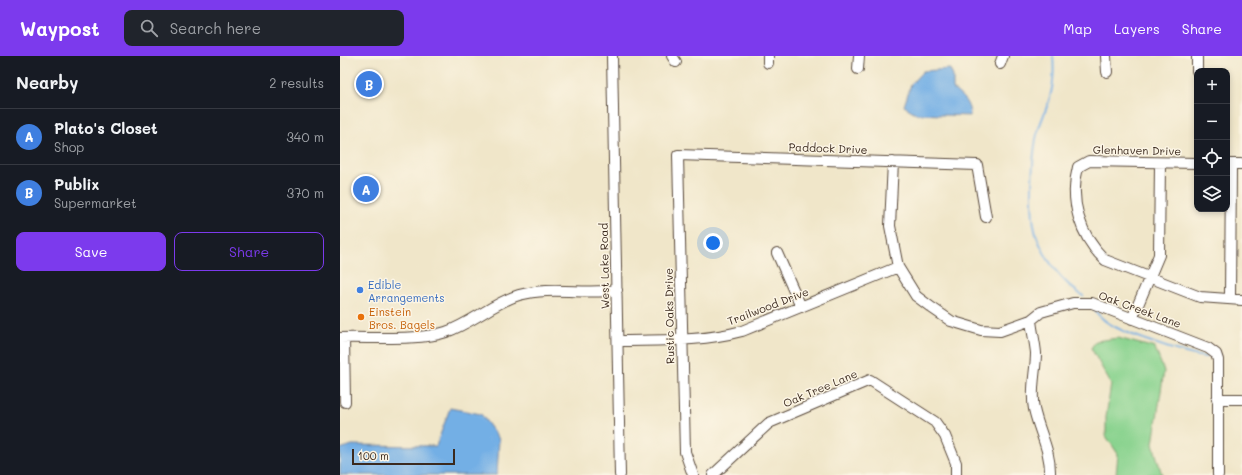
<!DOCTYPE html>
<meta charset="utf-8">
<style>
:root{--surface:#171b24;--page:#20242c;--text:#f1f3f6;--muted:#9ea1a6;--line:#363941;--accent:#7c3aed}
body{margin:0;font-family:Mali,sans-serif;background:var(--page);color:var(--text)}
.controls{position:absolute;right:12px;top:12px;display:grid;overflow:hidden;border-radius:8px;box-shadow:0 2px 6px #0003}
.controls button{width:36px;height:36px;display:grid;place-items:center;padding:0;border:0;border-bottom:1px solid var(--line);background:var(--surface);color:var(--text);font:20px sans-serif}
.scale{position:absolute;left:12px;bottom:10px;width:103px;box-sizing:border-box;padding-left:4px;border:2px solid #3b2a1e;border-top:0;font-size:11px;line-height:14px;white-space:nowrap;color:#3b2a1e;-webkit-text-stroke:3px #fcf5e5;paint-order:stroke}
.you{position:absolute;left:373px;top:187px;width:14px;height:14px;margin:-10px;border:3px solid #fff;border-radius:50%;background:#1a73e8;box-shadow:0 0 0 6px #1a73e833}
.badge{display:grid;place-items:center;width:26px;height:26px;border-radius:50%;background:var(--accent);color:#fff;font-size:13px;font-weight:700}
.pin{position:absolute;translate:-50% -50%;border:2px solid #fff;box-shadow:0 1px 4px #0006}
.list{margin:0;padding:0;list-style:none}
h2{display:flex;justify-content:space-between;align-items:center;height:52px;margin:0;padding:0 16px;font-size:17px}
h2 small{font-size:13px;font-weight:400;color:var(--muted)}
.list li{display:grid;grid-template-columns:26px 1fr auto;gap:12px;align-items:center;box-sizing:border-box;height:56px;padding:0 16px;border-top:1px solid var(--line)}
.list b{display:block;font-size:15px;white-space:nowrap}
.list p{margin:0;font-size:13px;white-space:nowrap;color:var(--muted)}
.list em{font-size:13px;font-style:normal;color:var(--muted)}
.actions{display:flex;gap:8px;padding:12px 16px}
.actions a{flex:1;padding:9px 0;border:1px solid var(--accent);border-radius:8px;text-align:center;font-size:14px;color:var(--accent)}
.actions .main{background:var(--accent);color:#fff}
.icon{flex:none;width:22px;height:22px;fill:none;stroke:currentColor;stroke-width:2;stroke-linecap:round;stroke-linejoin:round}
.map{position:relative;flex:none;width:902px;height:419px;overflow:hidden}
header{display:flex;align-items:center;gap:24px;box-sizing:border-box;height:56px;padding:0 20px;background:var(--accent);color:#fff}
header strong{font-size:19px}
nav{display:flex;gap:22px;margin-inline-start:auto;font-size:14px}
.search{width:280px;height:36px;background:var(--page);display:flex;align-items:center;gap:10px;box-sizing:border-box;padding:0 14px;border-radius:8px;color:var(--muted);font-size:15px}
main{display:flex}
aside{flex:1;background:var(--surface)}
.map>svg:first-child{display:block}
.green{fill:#8ad38f;stroke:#627e56}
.water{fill:#73afe5;stroke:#576c82}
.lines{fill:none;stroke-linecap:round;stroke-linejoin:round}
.stream{stroke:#73afe5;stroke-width:2}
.minor-casing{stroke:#564638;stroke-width:12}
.minor{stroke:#fff;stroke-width:10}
.shop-dot{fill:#3f7fe0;stroke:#fcf5e5;stroke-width:1.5}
.food-dot{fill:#e8710a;stroke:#fcf5e5;stroke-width:1.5}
.labels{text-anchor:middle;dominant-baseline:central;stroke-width:3;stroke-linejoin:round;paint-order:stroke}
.street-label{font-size:11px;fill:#3b2a1e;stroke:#fcf5e5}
.shop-label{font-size:11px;fill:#366cbe;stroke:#fcf5e5;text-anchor:start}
.food-label{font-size:11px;fill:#c56008;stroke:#fcf5e5;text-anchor:start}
</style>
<header>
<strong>Waypost</strong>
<div class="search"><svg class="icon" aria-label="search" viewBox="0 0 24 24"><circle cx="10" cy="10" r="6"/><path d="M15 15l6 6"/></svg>Search here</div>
<nav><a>Map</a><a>Layers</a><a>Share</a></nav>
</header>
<main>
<aside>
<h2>Nearby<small>2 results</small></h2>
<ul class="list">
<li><span class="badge" style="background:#3f7fe0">A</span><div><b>Plato's Closet</b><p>Shop</p></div><em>340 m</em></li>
<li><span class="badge" style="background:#3f7fe0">B</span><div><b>Publix</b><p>Supermarket</p></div><em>370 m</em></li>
</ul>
<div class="actions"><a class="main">Save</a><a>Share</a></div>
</aside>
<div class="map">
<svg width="902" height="419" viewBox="0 0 902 419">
<rect width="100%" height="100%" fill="#fcf5e5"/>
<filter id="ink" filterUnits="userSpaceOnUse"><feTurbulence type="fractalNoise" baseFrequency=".025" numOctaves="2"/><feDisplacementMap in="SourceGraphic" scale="8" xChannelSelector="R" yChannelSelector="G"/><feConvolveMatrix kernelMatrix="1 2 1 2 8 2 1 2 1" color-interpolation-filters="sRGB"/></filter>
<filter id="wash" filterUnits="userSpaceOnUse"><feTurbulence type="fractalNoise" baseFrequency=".012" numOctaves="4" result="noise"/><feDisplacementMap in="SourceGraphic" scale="16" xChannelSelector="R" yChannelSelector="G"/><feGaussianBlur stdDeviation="0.9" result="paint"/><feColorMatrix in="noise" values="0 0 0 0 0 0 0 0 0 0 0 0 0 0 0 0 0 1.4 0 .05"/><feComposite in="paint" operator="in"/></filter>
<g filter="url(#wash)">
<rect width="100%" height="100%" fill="#f0e6c9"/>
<path class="green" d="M778,282L815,292L824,315L813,388L822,419H776L778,398L766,380V361L771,328L751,292L756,285Z"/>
<path class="water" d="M610,13L613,20V33C623,41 630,47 630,60L577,58L564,50L571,28L583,15Z
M110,352L141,358L159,383L157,419H0V393L12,389L96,390Z"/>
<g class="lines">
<path class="stream" d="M713,0C714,12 714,25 711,37C708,52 699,67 696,83C692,105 689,160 697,181C706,204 722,226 743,240
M753,252C756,256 760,261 764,264C778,276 847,300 867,301"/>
</g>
</g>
<g filter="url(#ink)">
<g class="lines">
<g class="minor-casing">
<path id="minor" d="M272,0L280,419
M332,0L336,6
M766,0L767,16
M857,0V15
M428,7V0
M660,8L663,0
M518,13L519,0
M553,106L550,170L558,211L576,240L592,252L611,265L641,274L660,275L691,264L701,256L733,247H752L868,292L876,298L878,304V419
M857,107L749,105L738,111C729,145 740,180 765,204L860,241L902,244
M887,108H902
M437,197L461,251
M890,243L891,108
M792,263L819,199L820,107
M691,264C692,275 695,286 696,297C696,315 690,335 694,353C699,376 711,395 710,419
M0,282C29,281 80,285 106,276C132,267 153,247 179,239C211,230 245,239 277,234
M4,282L5,346
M278,285C320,284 361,286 402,275L558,211
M877,343H902
M353,419L345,396L338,99L637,109L646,161
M373,419L429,367L530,324L595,366L605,380L616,407V419"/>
</g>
<use href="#minor" class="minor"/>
</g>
</g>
<circle class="shop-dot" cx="20" cy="234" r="4"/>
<circle class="food-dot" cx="21" cy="261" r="4"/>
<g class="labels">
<g class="street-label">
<text transform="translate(488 92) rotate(2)">Paddock Drive</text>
<text transform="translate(797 94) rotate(1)">Glenhaven Drive</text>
<text transform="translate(264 210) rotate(-91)">West Lake Road</text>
<text transform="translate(428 250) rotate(-21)">Trailwood Drive</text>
<text transform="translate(800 253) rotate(20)">Oak Creek Lane</text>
<text transform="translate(329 260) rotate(-91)">Rustic Oaks Drive</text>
<text transform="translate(480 332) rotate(-23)">Oak Tree Lane</text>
</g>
<g class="shop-label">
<text x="28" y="228">Edible<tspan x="28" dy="13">Arrangements</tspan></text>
</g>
<g class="food-label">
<text x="29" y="255">Einstein<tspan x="29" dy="13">Bros. Bagels</tspan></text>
</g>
</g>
</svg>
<div class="controls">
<button>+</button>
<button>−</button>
<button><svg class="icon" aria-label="locate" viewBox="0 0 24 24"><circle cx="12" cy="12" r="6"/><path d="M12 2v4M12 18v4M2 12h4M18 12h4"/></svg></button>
<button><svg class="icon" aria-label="layers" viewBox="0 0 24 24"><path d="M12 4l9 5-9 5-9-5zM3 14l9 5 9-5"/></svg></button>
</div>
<div class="scale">100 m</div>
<div class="you"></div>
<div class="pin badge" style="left:26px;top:133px;background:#3f7fe0">A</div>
<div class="pin badge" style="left:29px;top:28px;background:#3f7fe0">B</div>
</div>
</main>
